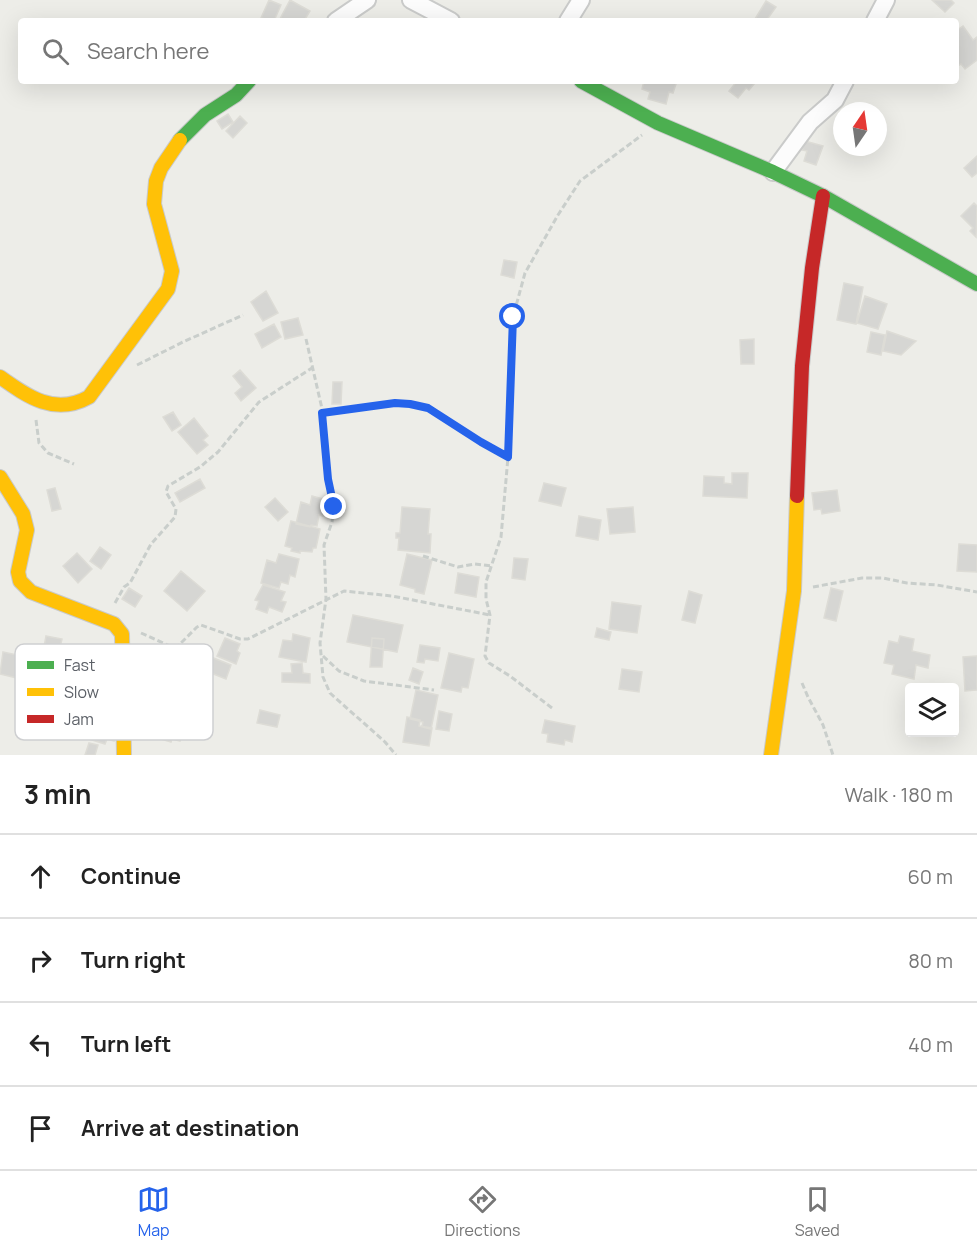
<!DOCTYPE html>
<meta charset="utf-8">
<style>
:root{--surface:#fff;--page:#f6f6f6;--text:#222;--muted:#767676;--line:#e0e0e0;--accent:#2563eb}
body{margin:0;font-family:Manrope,sans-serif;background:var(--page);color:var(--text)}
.controls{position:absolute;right:18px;bottom:18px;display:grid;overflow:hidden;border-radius:6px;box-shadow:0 6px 24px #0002}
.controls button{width:54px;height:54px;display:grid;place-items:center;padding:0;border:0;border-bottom:2px solid var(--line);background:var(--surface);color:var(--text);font:30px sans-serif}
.compass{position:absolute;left:833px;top:102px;width:54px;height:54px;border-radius:50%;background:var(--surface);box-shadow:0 6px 24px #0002;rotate:13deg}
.stop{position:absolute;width:18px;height:18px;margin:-14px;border:4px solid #2563eb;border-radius:50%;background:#fff}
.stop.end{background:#2563eb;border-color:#fff;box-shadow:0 2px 6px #0008}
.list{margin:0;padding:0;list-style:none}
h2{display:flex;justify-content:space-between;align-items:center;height:78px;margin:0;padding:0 24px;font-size:26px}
h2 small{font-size:20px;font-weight:400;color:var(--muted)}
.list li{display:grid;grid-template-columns:39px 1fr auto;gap:18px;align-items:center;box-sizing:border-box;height:84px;padding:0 24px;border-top:2px solid var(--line)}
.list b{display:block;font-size:22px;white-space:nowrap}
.list em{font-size:20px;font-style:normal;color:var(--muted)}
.icon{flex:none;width:33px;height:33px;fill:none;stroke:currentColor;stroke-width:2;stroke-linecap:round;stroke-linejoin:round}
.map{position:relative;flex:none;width:977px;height:755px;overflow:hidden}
.search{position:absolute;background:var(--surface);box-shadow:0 6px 24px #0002;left:18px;right:18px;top:18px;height:66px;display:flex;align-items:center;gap:15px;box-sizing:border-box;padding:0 21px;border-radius:6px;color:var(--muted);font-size:22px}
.sheet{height:414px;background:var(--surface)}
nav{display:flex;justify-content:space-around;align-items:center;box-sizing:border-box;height:84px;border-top:2px solid var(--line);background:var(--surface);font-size:16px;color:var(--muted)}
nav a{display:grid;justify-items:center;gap:3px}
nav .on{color:var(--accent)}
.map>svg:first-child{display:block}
.building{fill:#d6d6d3;stroke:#dddcd6;stroke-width:1.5}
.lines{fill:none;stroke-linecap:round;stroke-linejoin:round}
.street-casing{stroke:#cacbca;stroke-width:20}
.fast-casing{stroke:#c9caca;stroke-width:16}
.slow-casing{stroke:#c9caca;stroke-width:16}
.jam-casing{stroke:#c9caca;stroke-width:16}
.path{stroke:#c9cecb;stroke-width:3;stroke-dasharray:6 3;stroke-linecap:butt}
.street{stroke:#fcfcfc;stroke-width:16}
.fast{stroke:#4caf50;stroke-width:14}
.slow{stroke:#ffc107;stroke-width:14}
.jam{stroke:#c62828;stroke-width:14}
.route{stroke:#2563eb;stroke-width:8}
.key{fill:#fff;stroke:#cecfd1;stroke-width:1.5}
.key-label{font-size:16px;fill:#5c6067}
</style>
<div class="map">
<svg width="977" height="755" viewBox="0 0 977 755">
<rect width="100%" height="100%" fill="#edede8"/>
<path class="building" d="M269,0L281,5L274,21L261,18Z
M290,0L310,11L304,21H284L280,19Z
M932,0H951L954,3L945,12Z
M766,1L776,7L766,21H758L755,19Z
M963,26L973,40L977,37V60L965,69L961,64L957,66L956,65V31Z
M644,81H677L673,93L669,92L666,104L648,99L650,92L642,89Z
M737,81H752L755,83L749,90L746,88L738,98L729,91Z
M228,114L233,122L222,129L217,121Z
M240,116L247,123L233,138L226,131Z
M805,141L823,146L816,165L804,161L807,151L802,150Z
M977,156V173L972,177L964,168Z
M974,203L977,206L976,237L970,231L973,228L961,216Z
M504,260L517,262L514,278L501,275Z
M844,283L863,287L856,324L837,320Z
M266,291L278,313L263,321L251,302Z
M865,296L887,304L878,329L857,323Z
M298,318L303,335L285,339L281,322Z
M274,324L281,337L262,348L255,334Z
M887,331L916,341L901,355L883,351Z
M871,332L885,335L881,355L867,352Z
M754,339V364H741L740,340Z
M240,370L256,388L241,401L235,393L242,387L233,376Z
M333,382H342L341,404H332Z
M173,412L181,425L172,431L163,417Z
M194,418L208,436L203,440L208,445L197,454L178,432Z
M732,473H748L747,498L703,496L704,476L724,477V483L732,484Z
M200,479L205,488L180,502L175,493Z
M544,483L566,488L561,506L539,501Z
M55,488L61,509L52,511L47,490Z
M837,490L840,511L822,514L821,509L814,510L812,493Z
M312,496L327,500L323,516L319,515L317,526L311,525L310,527L296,524L301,502L310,505Z
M275,498L288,512L278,521L265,507Z
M402,507L430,509L428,534H431L430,553L398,550L399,538H396V533H400Z
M633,507L635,532L610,534L607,509Z
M579,516L601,520L598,540L576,536Z
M291,521L320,529L316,548H313L312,552L300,551V553L291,551L292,548L285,546Z
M959,544L977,545V572L957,571Z
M100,547L111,555L101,569L90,561Z
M77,553L92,569L78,583L63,566Z
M279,554L299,559L295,577L290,575L288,584L281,582L279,588L261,583L267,560L276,563Z
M407,554L432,560L424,594L415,592V589L400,585Z
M514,558L528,559L525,580L512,578Z
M181,571L205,591L187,611L164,591Z
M458,573L479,577L476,597L455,593Z
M263,585L285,592L281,601L286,602L282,612L269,607L267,613L256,609L259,601L255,600Z
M129,588L142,596L135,607L122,599Z
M831,588L843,591L836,621L824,618Z
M689,591L702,595L695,623L682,620Z
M612,602L641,606L637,633L609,629Z
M353,615L403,625L397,652L347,642Z
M597,628L611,632L609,640L595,637Z
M293,634L310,638L306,662L279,657L283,640L292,641Z
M46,636L62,639L59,651L44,647Z
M900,636L914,639L912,651L930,655L928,668L916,665L914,679L892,674L894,665L884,663L889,641L898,643Z
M225,638L240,644L237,651L240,653L236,664L217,656Z
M372,638L384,639L382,667H370Z
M420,645L440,648L438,661L425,659L424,663L417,662Z
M3,652L22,656L17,678L0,674Z
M449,653L474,659L468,688L462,687L461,692L441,688Z
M977,656V690L965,691L963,657Z
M211,657L231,665L226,679L206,671Z
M302,663L303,673L310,674V683L282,682V673H292L291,664Z
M413,668L423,672L419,684L409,680Z
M622,669L642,672L639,692L619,689Z
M416,690L438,695L431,729L422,727L423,722L410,719Z
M88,706L107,711L106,714L113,716L111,722L115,723L114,741L107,739L105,744L89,739L90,737L85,736L86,731L75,728L79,716H82L84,710H87Z
M148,710L171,716L173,711L187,715L180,741L172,739L171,742L148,735L149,731L143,730Z
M260,710L280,715L277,727L257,723Z
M439,711L452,714L449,731L436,729Z
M407,717L420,720L419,726L432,728L429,746L403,742Z
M545,720L575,726L572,742L565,740L564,745L547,742L548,734L542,733Z
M89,743L98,745L95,755H85Z"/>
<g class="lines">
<g class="street-casing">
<path id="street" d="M411,0L451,21
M336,21L367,0
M568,21L581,0
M875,21L886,0
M773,172L810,122L835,100L845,81"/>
</g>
<g class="fast-casing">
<path id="fast" d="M581,81L658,123L773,172L823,196L977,284
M180,140L205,115L236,95L249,81"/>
</g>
<g class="slow-casing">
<path id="slow" d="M0,377C28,397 55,416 89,397L168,289L172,271L154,204L156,181L161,168L180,140
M0,477L23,514L27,530L18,572L20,581L31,592L114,624L122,634L124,755
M771,755L794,591L797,496"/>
</g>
<g class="jam-casing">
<path id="jam" d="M797,496L802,366L812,268L823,196"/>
</g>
<path class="path" d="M306,339L323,413L328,479L334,506L332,522L324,545L326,599L320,643L323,677L330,693L385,742L396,755
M137,365L183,342L243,315
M323,413L395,403L410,404L428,408L481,442L508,457
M36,420L39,443L48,453L74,464
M423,556L458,567L475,564L492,566
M813,587L862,578H883L907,583L937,585L977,592
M115,603L124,587L130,583L151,544L175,517L176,509L166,492L168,486L200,467L218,452L259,402L312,368
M141,633L172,647H177L197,627L201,625L240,639H248L344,591L392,596L490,615
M323,656L339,671L364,681L434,690
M802,683L808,697L823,725L833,755
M552,708L510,676L489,663L485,656L490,615L486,599V582L501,537L508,457L513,317L525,273L558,215L580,181L642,135"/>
<use href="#street" class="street"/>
<use href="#fast" class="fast"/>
<use href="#slow" class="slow"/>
<use href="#jam" class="jam"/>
</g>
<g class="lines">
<path class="route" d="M334,507L328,479L322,413L395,403L410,404L428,408L481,442L508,457L513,317"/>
</g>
<rect x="15" y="644" width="198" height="96" rx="9" class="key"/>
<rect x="27" y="661" width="27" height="8" fill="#4caf50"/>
<rect x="27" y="688" width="27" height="8" fill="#ffc107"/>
<rect x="27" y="715" width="27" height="8" fill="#c62828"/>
<g class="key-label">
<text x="64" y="671">Fast</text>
<text x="64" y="698">Slow</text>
<text x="64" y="725">Jam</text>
</g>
</svg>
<div class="controls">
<button><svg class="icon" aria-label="layers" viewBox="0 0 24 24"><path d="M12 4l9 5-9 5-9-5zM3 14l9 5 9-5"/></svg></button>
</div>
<svg class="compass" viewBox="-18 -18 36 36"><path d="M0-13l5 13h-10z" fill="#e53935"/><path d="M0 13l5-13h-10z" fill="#767676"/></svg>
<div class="stop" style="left:513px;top:317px"></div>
<div class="stop end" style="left:334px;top:507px"></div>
<div class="search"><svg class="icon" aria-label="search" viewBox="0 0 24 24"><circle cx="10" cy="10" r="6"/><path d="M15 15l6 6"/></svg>Search here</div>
</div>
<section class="sheet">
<h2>3 min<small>Walk · 180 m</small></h2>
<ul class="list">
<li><svg class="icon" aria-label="ahead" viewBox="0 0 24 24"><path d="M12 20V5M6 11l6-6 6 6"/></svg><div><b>Continue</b></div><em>60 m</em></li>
<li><svg class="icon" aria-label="right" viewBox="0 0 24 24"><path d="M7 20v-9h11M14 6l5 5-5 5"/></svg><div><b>Turn right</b></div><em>80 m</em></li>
<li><svg class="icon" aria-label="left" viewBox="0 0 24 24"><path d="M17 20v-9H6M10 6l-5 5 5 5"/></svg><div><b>Turn left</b></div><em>40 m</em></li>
<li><svg class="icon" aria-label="arrive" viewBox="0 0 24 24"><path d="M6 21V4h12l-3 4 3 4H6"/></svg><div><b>Arrive at destination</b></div></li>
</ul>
</section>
<nav>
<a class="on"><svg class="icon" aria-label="map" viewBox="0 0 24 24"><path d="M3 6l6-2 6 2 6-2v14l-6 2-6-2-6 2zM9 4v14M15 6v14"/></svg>Map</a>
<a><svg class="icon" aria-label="directions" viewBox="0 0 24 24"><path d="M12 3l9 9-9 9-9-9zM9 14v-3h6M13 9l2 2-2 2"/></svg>Directions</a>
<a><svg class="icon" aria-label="saved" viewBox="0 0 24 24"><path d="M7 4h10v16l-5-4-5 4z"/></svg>Saved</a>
</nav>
